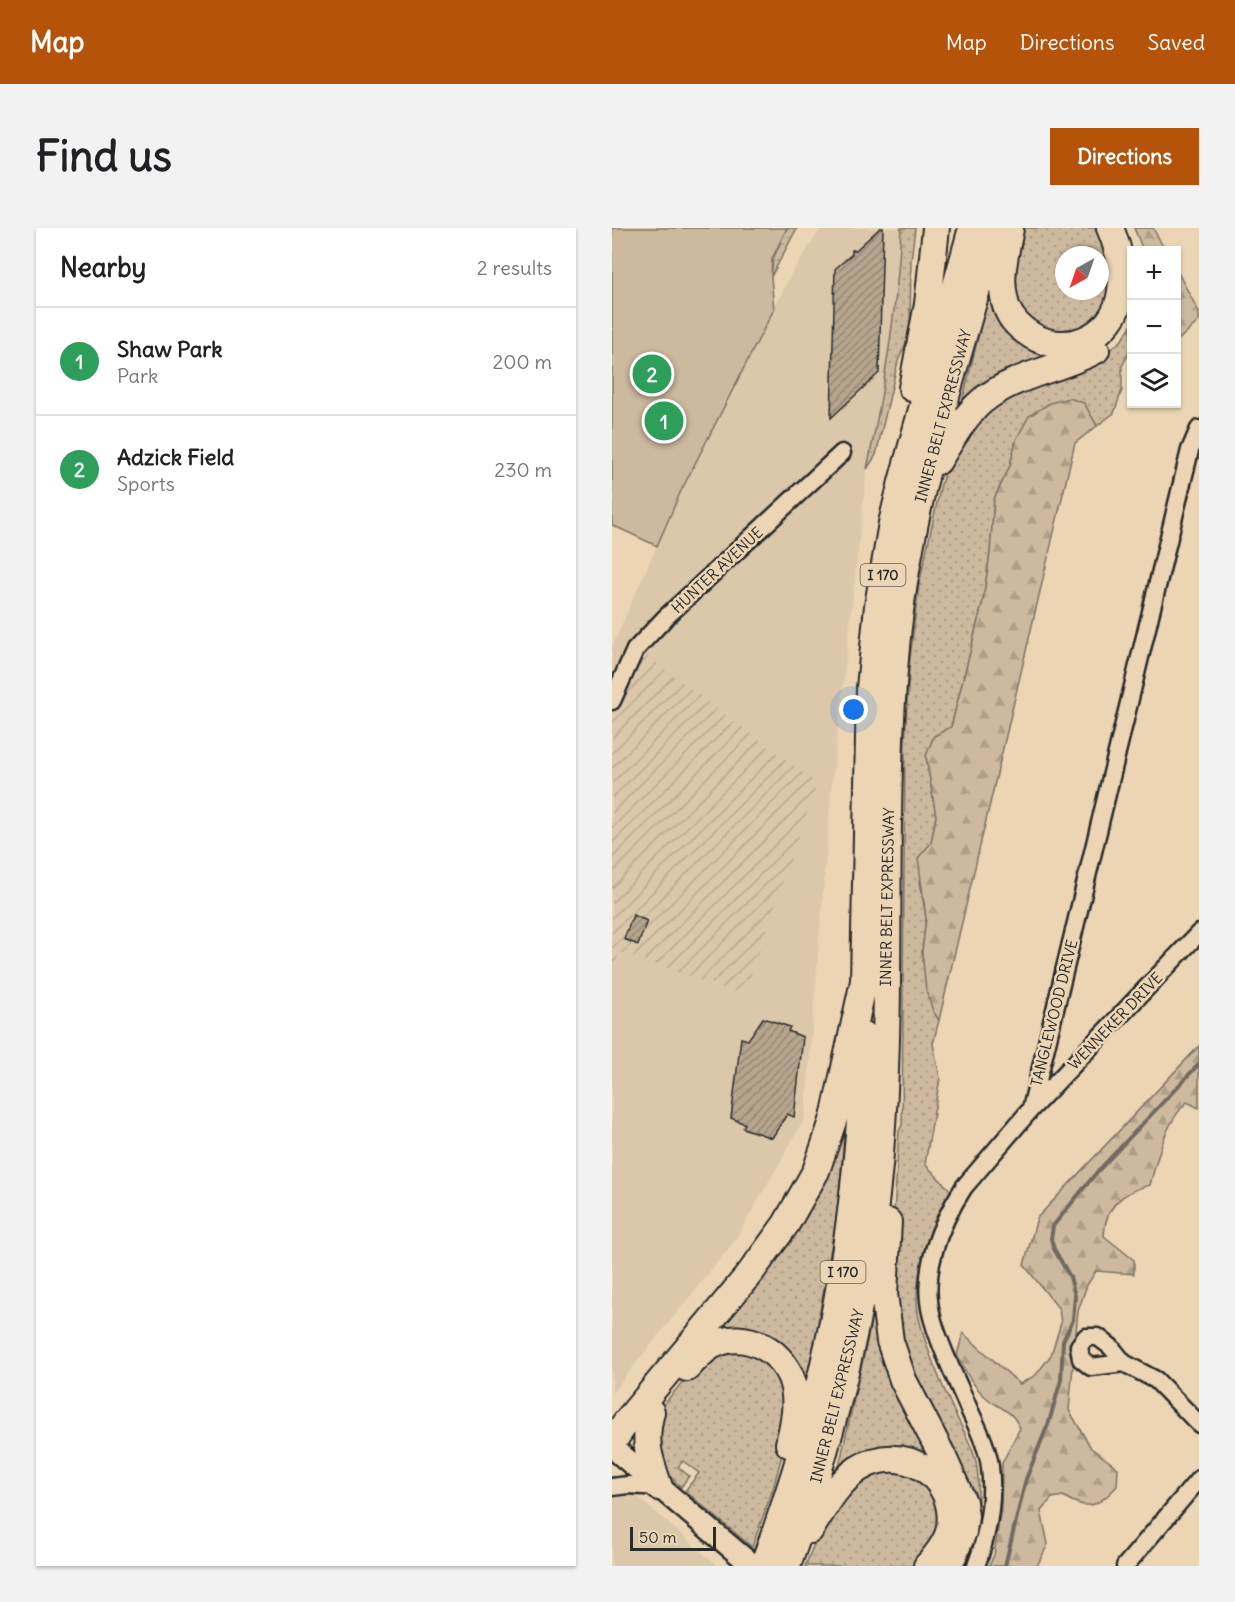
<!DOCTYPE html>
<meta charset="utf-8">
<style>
:root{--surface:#fff;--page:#f2f2f2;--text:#202124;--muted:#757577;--line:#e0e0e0;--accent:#b45309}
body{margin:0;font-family:Delius,sans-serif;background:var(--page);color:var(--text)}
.controls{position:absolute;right:18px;top:18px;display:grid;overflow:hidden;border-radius:0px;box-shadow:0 2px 4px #0004}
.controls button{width:54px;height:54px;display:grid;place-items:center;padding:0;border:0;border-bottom:2px solid var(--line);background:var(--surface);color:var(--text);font:30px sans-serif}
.compass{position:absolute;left:443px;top:18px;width:54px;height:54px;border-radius:50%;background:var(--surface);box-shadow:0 2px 4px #0004;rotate:220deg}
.scale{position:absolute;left:18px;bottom:15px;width:86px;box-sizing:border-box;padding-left:6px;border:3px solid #2b2b2b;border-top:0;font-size:16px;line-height:21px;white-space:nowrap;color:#2b2b2b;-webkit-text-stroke:4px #ebd5b4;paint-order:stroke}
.you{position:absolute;left:242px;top:482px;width:21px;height:21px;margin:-15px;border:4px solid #fff;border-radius:50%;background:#1a73e8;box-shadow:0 0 0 9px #1a73e833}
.badge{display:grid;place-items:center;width:39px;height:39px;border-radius:50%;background:var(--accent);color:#fff;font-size:20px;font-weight:700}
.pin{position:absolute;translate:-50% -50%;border:3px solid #fff;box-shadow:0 2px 6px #0006}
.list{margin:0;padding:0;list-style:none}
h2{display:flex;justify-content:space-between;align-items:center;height:78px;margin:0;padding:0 24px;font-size:26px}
h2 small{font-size:20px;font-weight:400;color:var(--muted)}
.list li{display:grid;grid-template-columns:39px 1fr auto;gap:18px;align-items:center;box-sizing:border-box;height:108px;padding:0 24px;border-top:2px solid var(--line)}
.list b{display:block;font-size:22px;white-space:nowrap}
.list p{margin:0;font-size:20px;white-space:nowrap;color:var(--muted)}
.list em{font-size:20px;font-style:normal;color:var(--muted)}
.icon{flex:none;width:33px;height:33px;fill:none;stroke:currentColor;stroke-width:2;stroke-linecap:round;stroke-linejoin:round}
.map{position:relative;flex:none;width:587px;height:1338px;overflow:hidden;border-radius:0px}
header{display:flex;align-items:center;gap:36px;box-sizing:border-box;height:84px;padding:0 30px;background:var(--accent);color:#fff}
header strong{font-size:28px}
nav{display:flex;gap:33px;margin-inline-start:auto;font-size:21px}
.intro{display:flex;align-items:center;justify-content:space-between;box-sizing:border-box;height:144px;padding:0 36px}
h1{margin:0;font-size:42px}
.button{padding:15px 27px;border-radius:0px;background:var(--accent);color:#fff;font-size:21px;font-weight:700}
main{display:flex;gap:36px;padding:0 36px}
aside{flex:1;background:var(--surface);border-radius:0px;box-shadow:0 2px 4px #0004}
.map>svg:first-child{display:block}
.built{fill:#dbc7a9}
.industrial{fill:url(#industrial-furrows)}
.grass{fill:url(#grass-dots);stroke:#7c7264;stroke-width:1.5;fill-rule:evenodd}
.forest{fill:url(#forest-firs);stroke:#7c7264;stroke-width:1.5}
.park{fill:#ccb99e;stroke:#7c7264;stroke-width:1.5}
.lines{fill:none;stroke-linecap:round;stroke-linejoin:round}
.stream{stroke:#726a5e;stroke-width:4}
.building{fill:url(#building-hatch);stroke:#2b2b2b;stroke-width:1.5}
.minor-casing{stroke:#2b2b2b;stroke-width:21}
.major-casing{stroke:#2b2b2b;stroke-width:26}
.highway-casing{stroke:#2b2b2b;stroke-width:30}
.minor{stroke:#ebd5b4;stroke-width:16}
.major{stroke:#ebd5b4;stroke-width:21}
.highway{stroke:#ebd5b4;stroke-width:26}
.labels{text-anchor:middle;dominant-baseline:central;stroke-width:5;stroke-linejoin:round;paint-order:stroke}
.shield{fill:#ebd5b4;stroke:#655e54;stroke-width:1.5}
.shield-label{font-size:14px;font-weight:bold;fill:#2b2b2b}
.street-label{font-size:15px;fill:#2b2b2b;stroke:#ebd5b4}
</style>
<header>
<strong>Map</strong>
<nav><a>Map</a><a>Directions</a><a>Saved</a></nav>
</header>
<div class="intro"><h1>Find us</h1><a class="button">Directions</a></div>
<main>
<aside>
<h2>Nearby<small>2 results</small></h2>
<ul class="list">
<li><span class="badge" style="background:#2e9e5b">1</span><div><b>Shaw Park</b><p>Park</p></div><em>200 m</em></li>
<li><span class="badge" style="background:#2e9e5b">2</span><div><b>Adzick Field</b><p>Sports</p></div><em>230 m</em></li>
</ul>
</aside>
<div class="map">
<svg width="587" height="1338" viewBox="0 0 587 1338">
<defs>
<pattern id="industrial-furrows" width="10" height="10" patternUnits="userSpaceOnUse" patternTransform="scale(1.5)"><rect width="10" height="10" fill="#dbc7a9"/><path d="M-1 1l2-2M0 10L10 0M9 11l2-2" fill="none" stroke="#bcab92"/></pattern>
<pattern id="grass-dots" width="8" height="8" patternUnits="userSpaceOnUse" patternTransform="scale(1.5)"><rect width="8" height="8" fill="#ccb99e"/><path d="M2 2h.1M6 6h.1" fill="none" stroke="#af9f88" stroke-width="1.8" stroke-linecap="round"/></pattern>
<pattern id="forest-firs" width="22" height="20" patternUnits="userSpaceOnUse" patternTransform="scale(1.5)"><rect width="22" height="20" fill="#ccb99e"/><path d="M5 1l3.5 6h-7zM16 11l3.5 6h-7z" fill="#af9f88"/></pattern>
<pattern id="building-hatch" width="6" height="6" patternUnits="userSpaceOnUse" patternTransform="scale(1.5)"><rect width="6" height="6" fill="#b6a58e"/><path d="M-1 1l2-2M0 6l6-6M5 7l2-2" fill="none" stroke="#948774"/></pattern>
</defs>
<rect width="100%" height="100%" fill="#ebd5b4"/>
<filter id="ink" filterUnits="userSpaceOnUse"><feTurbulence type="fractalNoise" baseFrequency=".0167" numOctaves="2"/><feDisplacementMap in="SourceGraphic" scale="12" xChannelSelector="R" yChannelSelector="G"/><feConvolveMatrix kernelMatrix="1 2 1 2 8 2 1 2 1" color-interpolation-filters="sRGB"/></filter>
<g filter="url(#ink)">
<path class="built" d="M209,0H289L288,30L269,178L255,241L219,564L193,890L124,1011L0,1165V743L8,724L32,427L17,454L0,492V419L68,265L180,45Z
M0,1247L106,1338H0Z"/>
<path class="industrial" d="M32,426L205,555L132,767L8,724L0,743V492L17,454Z"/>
<path class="grass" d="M175,0H185L159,49L161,31Z
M289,0H303L299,33L298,98L294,115L286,133L264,227L255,241C272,162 285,81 289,0Z
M403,0H490L500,30L497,77L465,108L415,97L394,43ZM452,27H488V63H452Z
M378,49L382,65L459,122L351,170L367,106L372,68Z
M519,98V121L510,138V162L502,185L485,198L472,175L404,212L398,238L382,271L378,325L371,373L339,499L322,508L314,528L324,588L319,615L308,653L314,690L310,724L321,783L327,792L321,816L328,850L313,936L340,964C319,999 297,1053 308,1094C315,1123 328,1152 340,1179C348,1197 360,1216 364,1234C369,1257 365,1315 358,1338H341L347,1331L296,1143L278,1052L287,903L290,897L293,516L297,439L307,357L329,256L338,226L381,174L494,125L509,113Z
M234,890L225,985L192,1175L179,1135L91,1116Z
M263,1049L322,1239L228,1243V1234L258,1100Z
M134,1118L170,1144L176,1204L161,1261L140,1319L73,1263L87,1245L71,1233L66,1239L77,1248L69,1259L49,1240L44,1186L85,1136Z
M258,1240L313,1248L332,1293L307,1338H193L215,1285Z"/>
<path class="forest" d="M522,0H541L553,22H531Z
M565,43L587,84V93L565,113Z
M457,170L472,175L485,198L463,215L327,792L321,783L314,762L310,724L314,690L306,630L319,615L324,588L314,528L322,508L339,499L371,373L378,325L382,271L398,238L404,212L417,188L438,175Z
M587,818V880L575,874C553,895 546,928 538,957C510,964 493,978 492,1008L522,1032V1046L484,1043L475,1057L466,1083L457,1182L479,1220L506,1240L505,1258C487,1278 476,1284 451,1268L440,1270L429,1283L436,1316L425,1338H377L382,1327L389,1279L390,1235L408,1200C400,1182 390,1182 376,1171C362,1160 353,1143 345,1127L351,1105L408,1156L424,1147L439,1127L449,1095L447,1081L412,1037L425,990Z"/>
<path class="park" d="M0,0H175L160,31L159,49L162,81L68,265L45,318L0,297Z"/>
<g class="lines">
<path class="stream" d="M393,1338L414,1251L437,1194L449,1152L451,1113L461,1092L463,1068L458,1049L442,1021L439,1011L441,998L485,944L587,836"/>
</g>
<path class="building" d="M268,0H271L267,145L219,190L223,41L240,26V22H244Z
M21,687L35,693L26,717L12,711Z
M151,790L178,799L176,803L191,809L182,889L175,886L160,910L131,900L133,896L119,890L129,810L136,812Z"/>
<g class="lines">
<g class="minor-casing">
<path id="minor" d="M0,473L23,422L53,390L230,225
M420,880L587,705
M512,1135L479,1139L469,1131L467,1118L474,1109H486L499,1119L512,1135L544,1152L587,1196
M0,1259L16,1257L47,1259
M364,1338C376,1306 382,1273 378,1239C376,1219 364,1197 356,1179C344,1150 328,1120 320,1089C308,1044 328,996 352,959L419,881L578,222L587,201
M513,1338L587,1251"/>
</g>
<g class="major-casing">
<path id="major" d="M0,1219L141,1338"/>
</g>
<g class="highway-casing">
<path id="highway" d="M398,1C394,23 387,47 392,69C394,83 402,95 413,103C450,132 504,110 509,63C512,41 506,19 498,0
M300,160L316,76L324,0
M326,233C339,213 351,189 370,173C403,146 447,142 484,122
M276,994L272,1066L278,1113L291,1152L331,1229L351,1274L353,1288L351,1304L341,1328L333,1338
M75,1140C82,1132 90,1124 99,1118C134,1099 175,1124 182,1160C186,1179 181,1198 177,1216
M39,1184C31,1214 37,1230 47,1259
M0,1215L14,1194L139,1044L174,996L204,943L222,890L252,753L258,460L266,378L280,295L290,254L360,0
M198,1302C212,1280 224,1256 246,1241C290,1212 345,1248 338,1299C336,1314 325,1327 315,1338
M151,1338C216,1167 248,990 252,807
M175,1338C226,1196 261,1049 270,898C281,739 269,578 284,419C297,276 343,137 383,0"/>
</g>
<use href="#minor" class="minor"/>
<use href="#major" class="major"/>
<use href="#highway" class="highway"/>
</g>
</g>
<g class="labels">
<g class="shield">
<rect x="248.5" y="336" width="45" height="22" rx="4.5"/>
<rect x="208.5" y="1033" width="45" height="22" rx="4.5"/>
</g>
<g class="shield-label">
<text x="271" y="347">I 170</text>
<text x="231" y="1044">I 170</text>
</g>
<g class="street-label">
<text transform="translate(331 188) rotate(-75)">INNER BELT EXPRESSWAY</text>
<text transform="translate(105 342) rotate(-43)">HUNTER AVENUE</text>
<text transform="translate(275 669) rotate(-89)">INNER BELT EXPRESSWAY</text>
<text transform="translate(442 785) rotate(-76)">TANGLEWOOD DRIVE</text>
<text transform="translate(503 793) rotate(-46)">WENNEKER DRIVE</text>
<text transform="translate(225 1168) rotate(-76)">INNER BELT EXPRESSWAY</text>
</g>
</g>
</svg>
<div class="controls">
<button>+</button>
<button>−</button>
<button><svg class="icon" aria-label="layers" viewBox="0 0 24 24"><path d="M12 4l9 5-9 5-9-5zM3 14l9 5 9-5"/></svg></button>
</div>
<svg class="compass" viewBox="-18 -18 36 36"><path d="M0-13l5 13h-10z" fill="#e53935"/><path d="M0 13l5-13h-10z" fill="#757577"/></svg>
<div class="scale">50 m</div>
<div class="you"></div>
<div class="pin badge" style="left:52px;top:193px;background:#2e9e5b">1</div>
<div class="pin badge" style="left:40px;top:146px;background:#2e9e5b">2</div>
</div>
</main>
